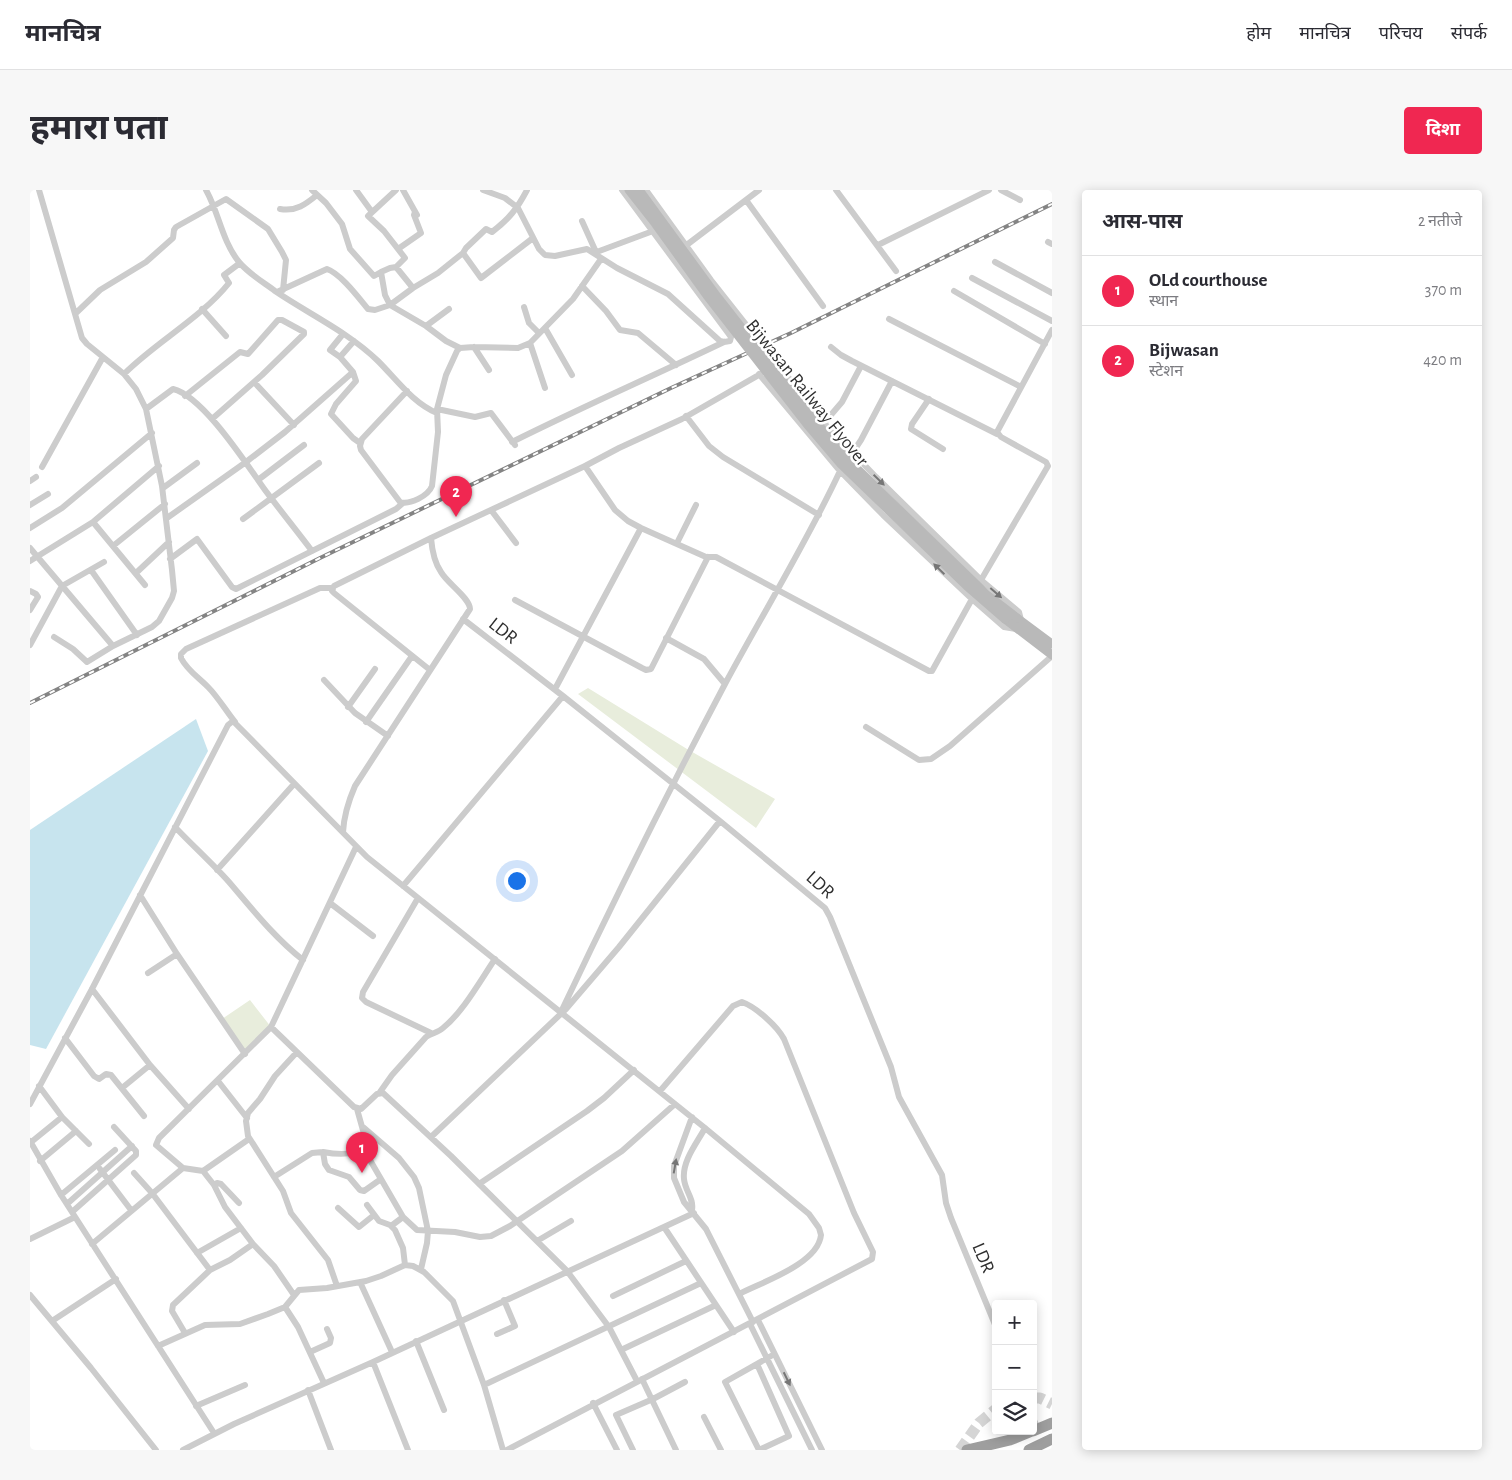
<!DOCTYPE html>
<html lang="hi">
<meta charset="utf-8">
<style>
:root{--surface:#fff;--page:#f7f7f7;--text:#2b2b33;--muted:#7c7c81;--line:#e1e1e2;--accent:#f02751}
body{margin:0;font-family:"Alegreya Sans","Noto Sans Devanagari",sans-serif;background:var(--page);color:var(--text)}
.controls{position:absolute;right:15px;bottom:15px;display:grid;overflow:hidden;border-radius:5px;box-shadow:0 2px 12px #0003}
.controls button{width:45px;height:45px;display:grid;place-items:center;padding:0;border:0;border-bottom:1px solid var(--line);background:var(--surface);color:var(--text);font:25px sans-serif}
.you{position:absolute;left:486px;top:690px;width:18px;height:18px;margin:-12px;border:4px solid #fff;border-radius:50%;background:#1a73e8;box-shadow:0 0 0 8px #1a73e833}
.badge{display:grid;place-items:center;width:32px;height:32px;border-radius:50%;background:var(--accent);color:#fff;font-size:16px;font-weight:700}
.pin{position:absolute;translate:-50% -41px;filter:drop-shadow(0 1px 2px #0008)}
.pin::after{content:'';position:absolute;top:26px;width:18px;height:15px;background:inherit;clip-path:polygon(0 0,100% 0,50% 100%)}
.list{margin:0;padding:0;list-style:none}
h2{display:flex;justify-content:space-between;align-items:center;height:65px;margin:0;padding:0 20px;font-size:21px}
h2 small{font-size:16px;font-weight:400;color:var(--muted)}
.list li{display:grid;grid-template-columns:32px 1fr auto;gap:15px;align-items:center;box-sizing:border-box;height:70px;padding:0 20px;border-top:1px solid var(--line)}
.list b{display:block;font-size:19px;white-space:nowrap}
.list p{margin:0;font-size:16px;white-space:nowrap;color:var(--muted)}
.list em{font-size:16px;font-style:normal;color:var(--muted)}
.icon{flex:none;width:28px;height:28px;fill:none;stroke:currentColor;stroke-width:2;stroke-linecap:round;stroke-linejoin:round}
.map{position:relative;flex:none;width:1022px;height:1260px;overflow:hidden;border-radius:5px}
header{display:flex;align-items:center;gap:30px;box-sizing:border-box;height:70px;padding:0 25px;background:var(--surface);border-bottom:1px solid var(--line)}
header strong{font-size:24px}
nav{display:flex;gap:28px;margin-inline-start:auto;font-size:18px}
.intro{display:flex;align-items:center;justify-content:space-between;box-sizing:border-box;height:120px;padding:0 30px}
h1{margin:0;font-size:35px}
.button{padding:12px 22px;border-radius:5px;background:var(--accent);color:#fff;font-size:18px;font-weight:700}
main{display:flex;gap:30px;padding:0 30px}
aside{flex:1;background:var(--surface);border-radius:5px;box-shadow:0 2px 12px #0003}
.map>svg:first-child{display:block}
.green{fill:#e8eddc}
.water{fill:#c7e4ee}
.lines{fill:none;stroke-linecap:round;stroke-linejoin:round}
.trunk-tunnel{stroke:#d5d5d5;stroke-width:11;stroke-dasharray:11 5.5;stroke-linecap:butt}
.minor{stroke:#ccc;stroke-width:6}
.secondary{stroke:#b9b9b9;stroke-width:9}
.trunk{stroke:#9e9e9e;stroke-width:11}
.rail-casing{stroke:#848484;stroke-width:4}
.rail{stroke:#fff;stroke-width:2;stroke-dasharray:5.5;stroke-linecap:butt}
.secondary-bridge{stroke:#b9b9b9;stroke-width:9}
.oneway{fill:#767676}
.labels{text-anchor:middle;dominant-baseline:central;stroke-width:5;stroke-linejoin:round;paint-order:stroke}
.street-label{font-size:19px;fill:#2f2f2f;stroke:#fff}
</style>
<header>
<strong>मानचित्र</strong>
<nav><a>होम</a><a>मानचित्र</a><a>परिचय</a><a>संपर्क</a></nav>
</header>
<div class="intro"><h1>हमारा पता</h1><a class="button">दिशा</a></div>
<main>
<div class="map">
<svg width="1022" height="1260" viewBox="0 0 1022 1260">
<rect width="100%" height="100%" fill="#fff"/>
<path class="green" d="M558,498L657,559L745,609L726,638L548,504Z
M220,810L241,837L215,864L192,829Z"/>
<path class="water" d="M166,529L178,561L16,859L0,855V640Z"/>
<g class="lines">
<path class="trunk-tunnel" d="M1003,1208H1010L1022,1214
M930,1260L949,1233L966,1219"/>
<path class="minor" d="M176,0C189,23 192,51 209,72C219,84 233,92 245,101C279,124 318,142 348,171C367,190 383,213 407,223
M282,0L296,13L312,34L320,59L344,86L351,82L355,105L360,115L396,136L416,151L430,158
M326,0L342,22
M373,0L387,25
M453,0L475,8L488,18L509,59L515,65L525,66L557,59L587,78L638,104L690,151L694,152L700,151L701,147L592,0
M616,0L681,90L722,142L715,146
M806,0L866,81
M971,0L990,10
M716,10L793,116
M250,19C266,22 276,14 287,5
M552,31L566,62
M1018,52L1022,54
M848,55L959,0
M654,57L729,0
M368,59L391,43L384,25L385,22
M433,63L451,88L503,48
M564,63L623,41
M965,72L1022,103
M366,77L375,68L354,41L338,26L366,0
M351,82L360,78L366,77L383,98
M942,88L1022,131
M552,96L576,121L590,140L608,143L646,175
M924,101L1015,154
M247,102L297,79C311,84 328,107 338,119L345,120L360,115L383,98L408,83L433,63L436,58L456,39L462,42C479,29 487,19 497,0
M494,117L499,133L509,143
M172,119L196,146
M46,123L70,100L116,72L143,48L144,40L146,37L196,9L238,39L252,62L256,70L253,100
M859,129L991,197
M396,136L419,119
M515,138L542,185
M324,151L310,167L323,182L326,191L306,214L301,224L323,248L330,253
M500,153L515,198
M444,157L459,180
M801,157L811,165L822,171L967,244
M310,167L300,160L313,144
M94,184C126,152 171,128 199,93L194,85L210,73
M729,184L810,281L853,325L942,409L974,437L986,439
M224,192L264,235
M377,201L332,249L330,256L331,260L370,312C380,315 398,306 402,296L408,242L407,219L416,185L427,161L430,158L444,157L488,158L500,153L543,109L571,69
M155,206L210,162L218,164L248,130H252L274,142V144L232,185L182,229
M899,209L882,234L881,239L913,259
M116,219L143,199C173,206 217,275 235,300C250,320 266,340 282,361
M407,219L445,227L461,223L485,255
M656,226L679,256L693,267L789,325
M794,233L812,212L831,176
M482,252C552,217 623,186 694,152
M823,262L831,250L862,191
M12,277L73,167
M228,290L274,255
M0,291L6,287
M133,298L167,273
M0,315L18,304
M461,320L486,353
M137,328L216,272L255,242L323,182
M213,329L289,273
M63,332L115,395
M0,338L32,318L122,243
M647,353L666,315
M83,356L135,314
M0,358L83,456L122,437L129,431L142,408L144,401L142,380L132,296L116,219L106,199L94,184L57,154L52,148L9,0
M140,369L167,349L202,397L206,399L366,319L373,313
M0,371L63,332L129,276
M61,380L107,445
M106,383L139,352
M951,390L1018,276L1016,272L971,247L967,242L1022,140
M0,401L6,404L8,407L0,420
M942,409L902,481H899L686,367H676L611,338L598,331L585,320L555,276L589,258L652,229L748,174L794,233L846,287L951,390L989,422L991,430
M485,410L612,478L616,480L621,479L678,367
M433,429L533,506L690,631L795,718L800,727L861,877L869,907L912,985L916,1013L921,1028L966,1137
M24,447L43,459L57,472L83,456
M636,448L674,469L695,494
M0,455L32,396L74,372
M400,480L304,403L302,401L304,396L401,348L555,276
M294,490L325,523L358,546
M525,499L611,338
M318,517L345,479
M205,532C196,521 188,507 178,497C168,487 157,480 151,468V464L156,459L290,398H302
M336,532L382,466
M836,537L889,570L901,569L920,556L1022,466
M145,637C163,656 182,673 199,692C223,720 244,747 273,770
M313,642C314,625 318,612 325,596L440,419C440,408 417,393 411,382C404,372 402,360 401,348
M187,680L264,594
M373,696L533,506
M110,705L147,764L215,864
M388,708L333,802L332,808L336,812L401,843
M300,713L343,746
M118,783L147,764
M62,799L120,875L159,919
M531,822C583,712 638,602 695,494C733,423 776,354 810,281
M241,837L324,917L331,919L347,904L353,903L421,966L537,1081L579,1137L607,1191
M35,848L64,886L69,889L76,884L81,885L114,926
M267,862L245,886L230,909L218,923L216,931L218,946L253,1001L261,1023L298,1070L307,1096
M188,891L217,928
M9,896L32,927L59,954
M92,898L120,875
M350,902L362,885L396,847C401,843 408,843 413,838C433,822 450,791 465,769
M0,914L62,799L198,535L203,531L337,667L675,938L779,1024L789,1038L791,1045C788,1074 732,1092 709,1104
M662,927L644,976V988L654,1012L676,1039L723,1132
M333,937L369,968L384,987L389,998L398,1041L397,1053L391,1079
M401,947L536,819L589,757L690,631
M219,949L173,981L153,978L126,955L129,948L241,837L326,657
M0,951L31,1005L184,1243
M0,953L32,927
M293,962C304,964 323,966 333,958
M10,971L46,941
M70,979L101,1020
M173,981L184,995L195,1017L223,1054L244,1076L264,1105
M104,983L122,1003L180,1080
M244,987L282,963L293,962L295,974L299,980L319,987L330,1000L334,1001L351,989L333,958L334,944L327,919
M351,989L373,1027L361,1036
M449,994L557,921L574,908L604,880
M184,995L187,993L191,994L209,1013
M31,1005L85,960
M37,1014L102,956
M337,1015L349,1031L360,1035L365,1040L373,1058L375,1075
M308,1018L329,1037L344,1025
M662,1020C664,1008 655,1001 654,989C652,971 667,953 675,938
M42,1022L106,965V961L84,937
M373,1027L387,1040L425,1042L450,1047L461,1046L480,1036L592,961L645,914
M634,1037L704,1142
M0,1049L45,1027
M507,1051L541,1031
M62,1054L153,978
M167,1063L211,1038
M330,1092L362,1162
M0,1105L61,1178L126,1260
M583,1106L656,1071
M255,1117L268,1137L294,1193
M728,1130L792,1260
M22,1131L86,1089
M720,1134L782,1260
M155,1143L142,1121L143,1115L180,1080L200,1070L223,1054
M467,1144L485,1136L474,1110
M386,1151L414,1220
M128,1156L175,1135L210,1134L238,1124L255,1117L269,1100L297,1098L336,1091L351,1086L375,1075L383,1076L394,1082L423,1111L454,1195L473,1260
M591,1160L686,1115
M280,1162L300,1153L301,1148L297,1139
M343,1172L378,1260
M727,1174L759,1246L729,1260
M612,1189L646,1260
M454,1195L671,1093
M278,1200L301,1260
M563,1213L587,1260
M166,1216L215,1195
M674,1227L691,1260
M1003,1228L1008,1239
M153,1260L204,1234L343,1172L664,1023
M477,1260L842,1069L843,1062L824,1023L754,849C747,836 726,817 712,812L703,816L630,901
M603,1260L586,1225L623,1209L655,1192
M729,1260L695,1192L741,1166"/>
<path class="secondary" d="M987,428L1022,454
M975,429L1022,465"/>
<path class="trunk" d="M1003,1241L1022,1233
M937,1260L980,1250L1002,1241
M999,1260L1022,1249"/>
<g class="rail-casing">
<path id="rail" d="M0,513L290,368L641,198L761,143L1022,14"/>
</g>
<use href="#rail" class="rail"/>
<path class="secondary-bridge" d="M599,0L625,33L679,108L777,234L811,274L937,396L975,429
M609,0L685,104L783,229L824,276L956,404L987,428"/>
</g>
<defs><path id="oneway-solid" d="M-6-.8H1V-3.2L6.5 0L1 3.2V.8H-6Z" transform="scale(1.25)"/></defs>
<g class="oneway">
<use href="#oneway-solid" transform="translate(849 290) rotate(44)"/>
<use href="#oneway-solid" transform="translate(909 379) rotate(-136)"/>
<use href="#oneway-solid" transform="translate(966 403) rotate(41)"/>
<use href="#oneway-solid" transform="translate(645 976) rotate(-80)"/>
<use href="#oneway-solid" transform="translate(757 1189) rotate(64)"/>
</g>
<g class="labels">
<g class="street-label">
<text transform="translate(777 203) rotate(51)">Bijwasan Railway Flyover</text>
<text transform="translate(473 441) rotate(38)">LDR</text>
<text transform="translate(790 695) rotate(42)">LDR</text>
<text transform="translate(953 1068) rotate(67)">LDR</text>
</g>
</g>
</svg>
<div class="controls">
<button>+</button>
<button>−</button>
<button><svg class="icon" aria-label="layers" viewBox="0 0 24 24"><path d="M12 4l9 5-9 5-9-5zM3 14l9 5 9-5"/></svg></button>
</div>
<div class="you"></div>
<div class="pin badge" style="left:332px;top:983px">1</div>
<div class="pin badge" style="left:426px;top:327px">2</div>
</div>
<aside>
<h2>आस-पास<small>2 नतीजे</small></h2>
<ul class="list">
<li><span class="badge">1</span><div><b>OLd courthouse</b><p>स्थान</p></div><em>370 m</em></li>
<li><span class="badge">2</span><div><b>Bijwasan</b><p>स्टेशन</p></div><em>420 m</em></li>
</ul>
</aside>
</main>
